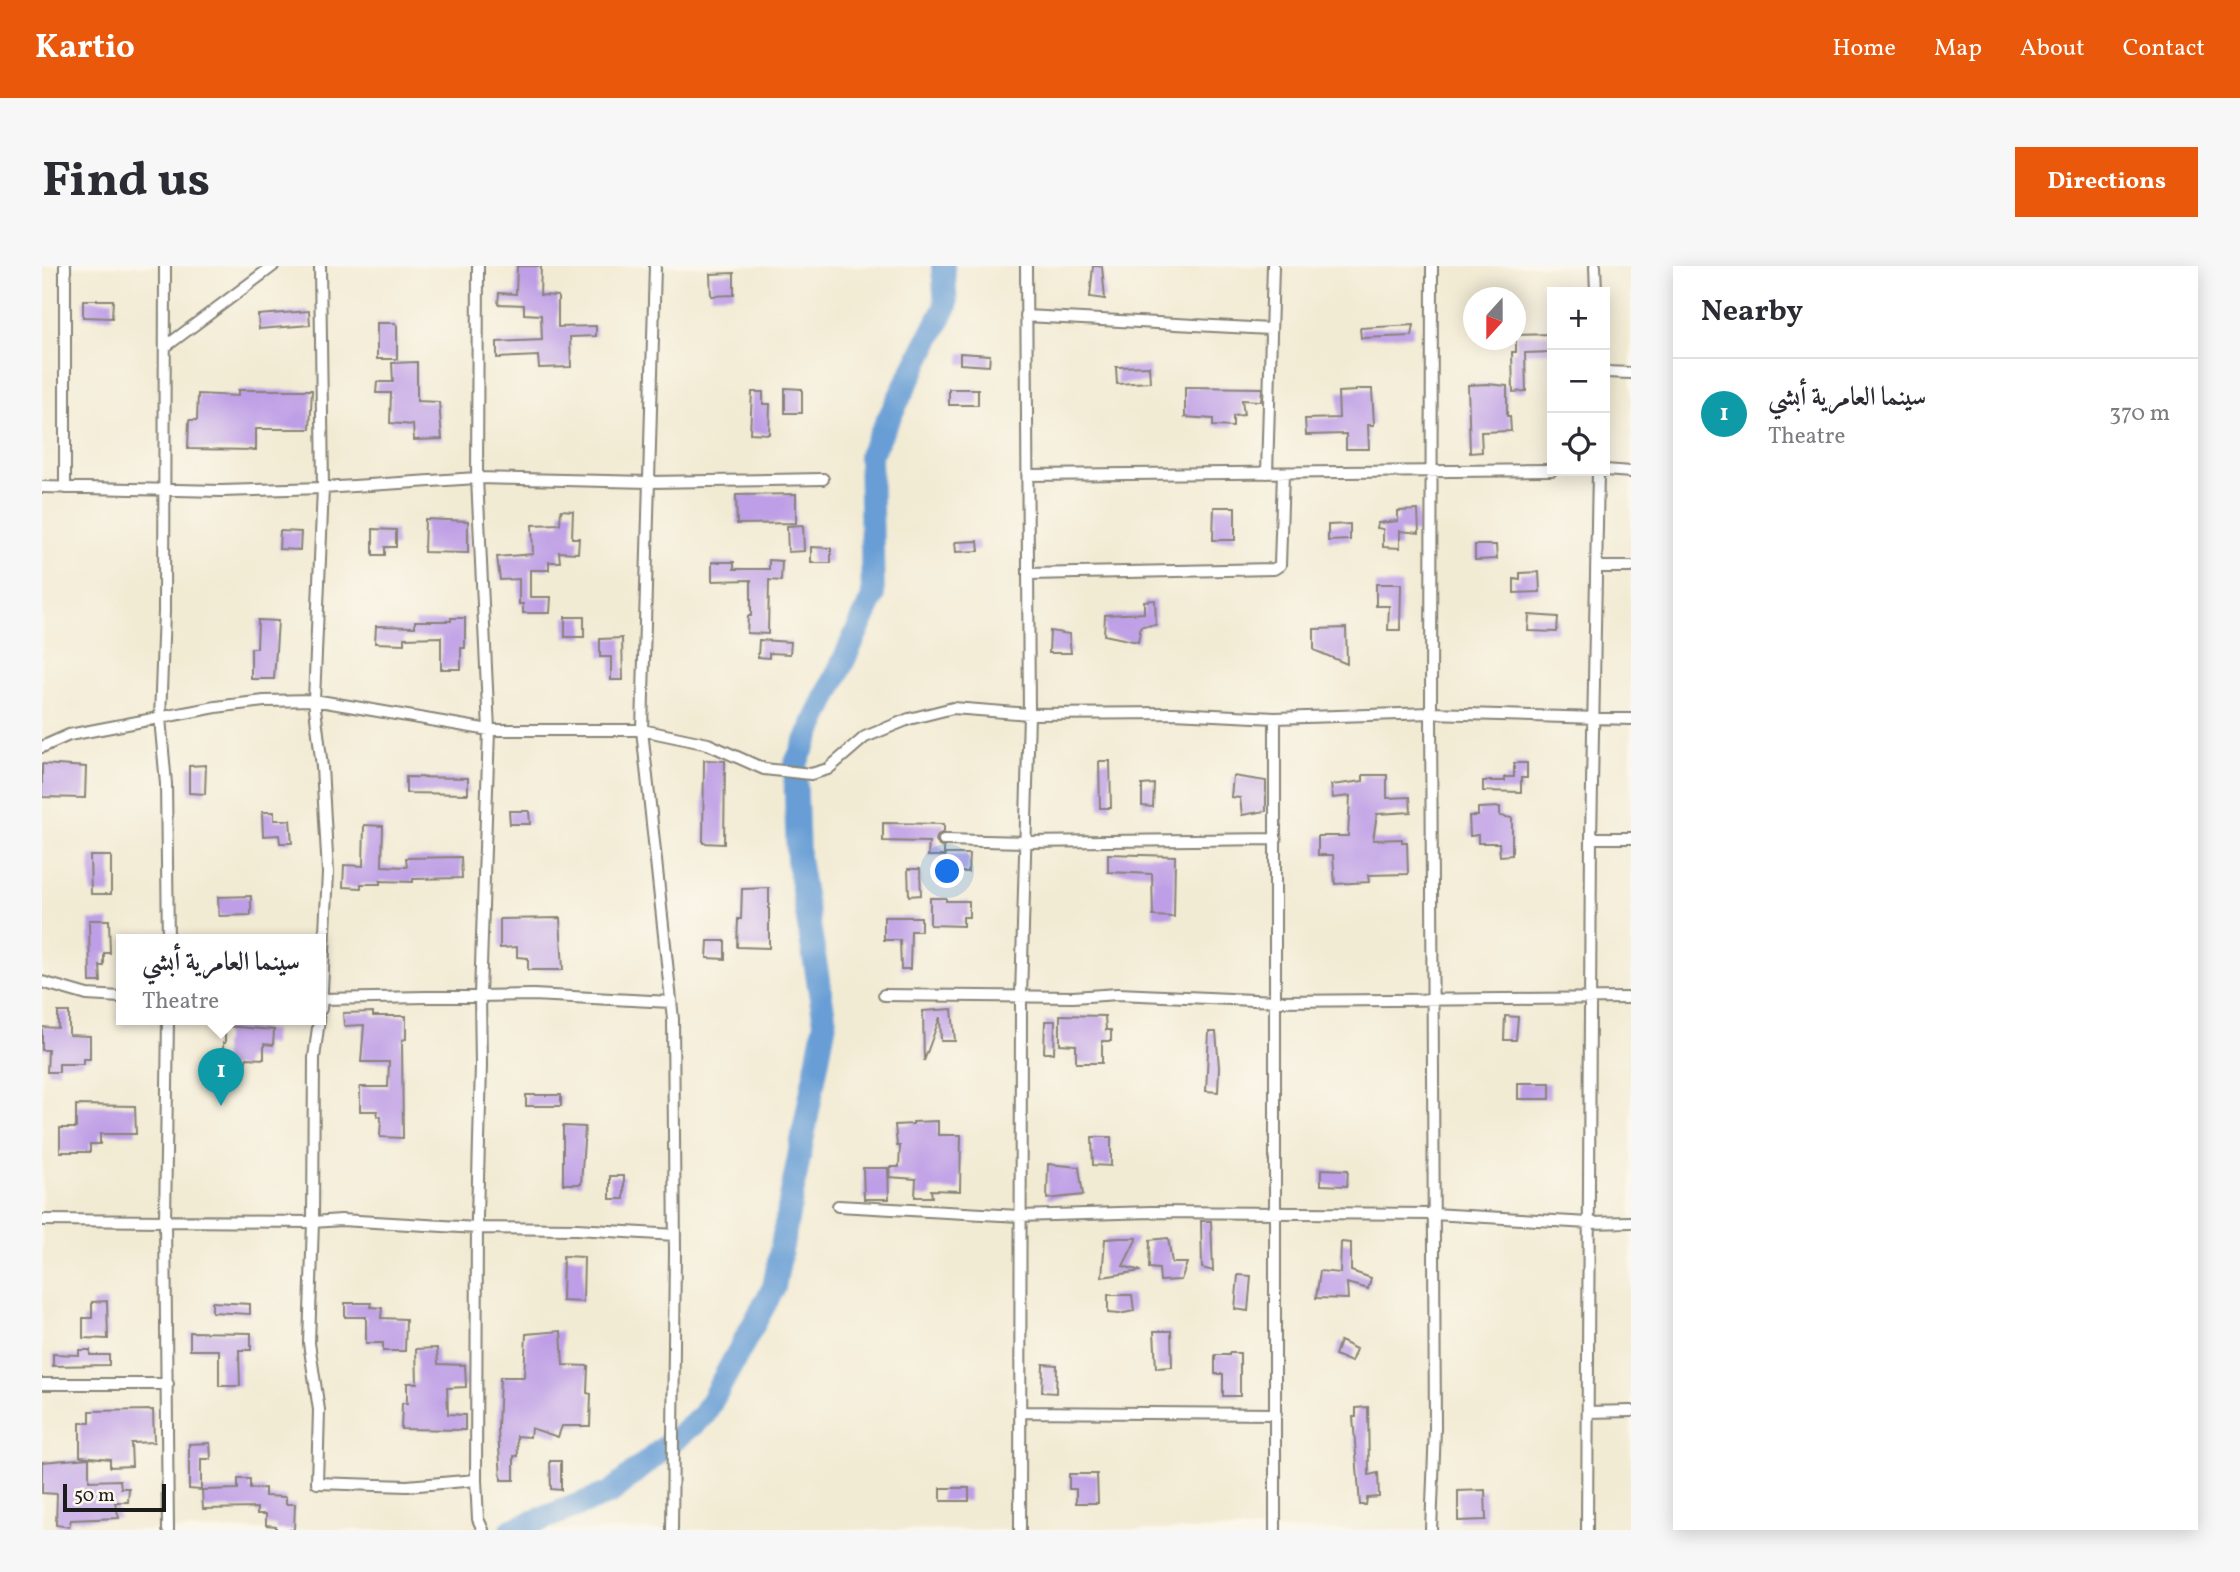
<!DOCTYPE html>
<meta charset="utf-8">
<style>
:root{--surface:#fff;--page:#f7f7f7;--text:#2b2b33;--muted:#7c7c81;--line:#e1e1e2;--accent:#ea580c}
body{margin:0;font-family:Vollkorn,Amiri,serif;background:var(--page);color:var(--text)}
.controls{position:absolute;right:21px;top:21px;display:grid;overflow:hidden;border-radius:0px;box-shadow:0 4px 18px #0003}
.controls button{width:63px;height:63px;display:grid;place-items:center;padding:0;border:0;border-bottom:2px solid var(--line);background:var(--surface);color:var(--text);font:35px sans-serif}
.compass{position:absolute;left:1421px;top:21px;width:63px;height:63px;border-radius:50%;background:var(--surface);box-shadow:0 4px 18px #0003;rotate:201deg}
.scale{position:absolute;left:21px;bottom:18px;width:103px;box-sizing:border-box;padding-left:7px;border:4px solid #1c1c1c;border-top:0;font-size:19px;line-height:24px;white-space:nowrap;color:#1c1c1c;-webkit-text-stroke:5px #fbf7ec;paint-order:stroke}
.you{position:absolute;left:906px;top:606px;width:24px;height:24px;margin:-18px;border:5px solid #fff;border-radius:50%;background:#1a73e8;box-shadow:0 0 0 10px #1a73e833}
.badge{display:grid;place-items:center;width:46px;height:46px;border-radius:50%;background:var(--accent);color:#fff;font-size:23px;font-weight:700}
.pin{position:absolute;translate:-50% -58px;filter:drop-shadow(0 2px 4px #0008)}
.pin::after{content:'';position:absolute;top:37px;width:24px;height:21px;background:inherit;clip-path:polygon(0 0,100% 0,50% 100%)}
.popup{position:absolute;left:74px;top:668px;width:210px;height:91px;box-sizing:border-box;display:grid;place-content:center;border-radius:0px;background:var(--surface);filter:drop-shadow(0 2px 5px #0005);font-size:23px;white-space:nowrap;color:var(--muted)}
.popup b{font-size:26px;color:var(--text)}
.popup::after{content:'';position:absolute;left:50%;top:100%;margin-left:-14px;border:14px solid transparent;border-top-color:var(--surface)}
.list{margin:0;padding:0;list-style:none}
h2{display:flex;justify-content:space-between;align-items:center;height:91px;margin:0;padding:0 28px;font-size:30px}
h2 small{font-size:23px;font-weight:400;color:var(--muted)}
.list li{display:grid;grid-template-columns:46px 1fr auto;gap:21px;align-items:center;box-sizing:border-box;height:112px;padding:0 28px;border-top:2px solid var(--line)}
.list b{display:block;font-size:26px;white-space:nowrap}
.list p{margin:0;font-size:23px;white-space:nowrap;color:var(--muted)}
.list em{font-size:23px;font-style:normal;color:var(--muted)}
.icon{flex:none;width:38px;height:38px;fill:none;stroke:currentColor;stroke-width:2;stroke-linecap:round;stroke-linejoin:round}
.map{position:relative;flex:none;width:1589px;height:1264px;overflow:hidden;border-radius:0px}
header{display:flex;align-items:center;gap:42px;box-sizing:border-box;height:98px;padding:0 35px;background:var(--accent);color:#fff}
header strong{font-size:33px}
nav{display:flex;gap:38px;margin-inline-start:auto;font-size:24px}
.intro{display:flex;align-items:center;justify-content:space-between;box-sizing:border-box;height:168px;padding:0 42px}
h1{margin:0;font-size:49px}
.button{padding:18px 32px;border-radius:0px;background:var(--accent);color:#fff;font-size:24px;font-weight:700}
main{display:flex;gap:42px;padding:0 42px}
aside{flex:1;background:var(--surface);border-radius:0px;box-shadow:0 4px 18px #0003}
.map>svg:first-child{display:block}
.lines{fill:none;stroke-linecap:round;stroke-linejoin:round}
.river{stroke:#689ed5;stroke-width:24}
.building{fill:#be9ee6}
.street-casing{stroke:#878478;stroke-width:14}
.street{stroke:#fff;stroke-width:10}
</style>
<header>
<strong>Kartio</strong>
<nav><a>Home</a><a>Map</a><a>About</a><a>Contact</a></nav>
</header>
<div class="intro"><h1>Find us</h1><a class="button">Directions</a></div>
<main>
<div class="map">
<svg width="1589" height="1264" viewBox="0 0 1589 1264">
<rect width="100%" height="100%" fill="#fbf7ec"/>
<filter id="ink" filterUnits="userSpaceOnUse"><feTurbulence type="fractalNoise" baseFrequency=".0143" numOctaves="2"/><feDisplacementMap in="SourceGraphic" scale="14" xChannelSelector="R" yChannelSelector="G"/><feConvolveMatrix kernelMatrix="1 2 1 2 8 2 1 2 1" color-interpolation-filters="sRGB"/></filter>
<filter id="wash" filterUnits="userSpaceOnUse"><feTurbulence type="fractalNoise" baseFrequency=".00686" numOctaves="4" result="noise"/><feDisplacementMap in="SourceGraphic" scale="28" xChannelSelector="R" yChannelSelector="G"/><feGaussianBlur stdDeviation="1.57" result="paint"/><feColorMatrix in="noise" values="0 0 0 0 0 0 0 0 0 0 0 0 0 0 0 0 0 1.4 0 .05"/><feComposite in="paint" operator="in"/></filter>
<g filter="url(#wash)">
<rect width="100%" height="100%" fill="#f2ebd4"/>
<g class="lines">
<path class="river" d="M470,1264L568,1227L662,1149L732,1021L783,756L756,593L753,499L831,331L828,189L904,40L901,0"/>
</g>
<g id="blocks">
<path class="building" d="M475,0H499L498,29L516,30V61L554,60V70L528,71L529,101L497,102L496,90L455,92V76L500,74L499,49L482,48V39L456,38L457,27L474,28Z
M1051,0H1060L1063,33L1048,31Z
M692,7V29L669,30L668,8Z
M41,34H71L70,52L41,51Z
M267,45L268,59L217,63L216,49Z
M335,57H353L355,60V93H335Z
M1372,59L1370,70L1319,72L1318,62Z
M1510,68V86L1483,87L1484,125L1471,126L1470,86H1474V69Z
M918,87L948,89L947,100L918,98Z
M375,96V135L397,136L400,173L372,174L371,159L348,157L349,127H334L335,116H351L350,97Z
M1107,100L1108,116L1075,118L1074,101Z
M1445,118L1465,120V150H1468L1469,165L1439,166L1440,186L1428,187L1426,119Z
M1143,121L1220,122L1219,135L1200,134L1202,149L1191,150V161L1171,160V153L1143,151Z
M743,122L760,123V147H743Z
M907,123H936V139H907Z
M1314,123H1330L1332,159H1326L1327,183H1304V168L1264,169L1263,153L1297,152L1296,126L1314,125Z
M196,124H270L268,163H214V184L146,183L147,154H155L156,128L196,130Z
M710,126H721V138H728L727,168L708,167Z
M754,228V257L695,258L694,229Z
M1172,241H1193V274H1171Z
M519,244L531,245L530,272H537L536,287L517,286L518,296H507V304H488V331H509L508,347H481V338H477V313L458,314L455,291L491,288L490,259L518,258Z
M1376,244L1377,267L1358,265V282L1341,281V263L1335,262L1336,257L1356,255V245Z
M383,253L426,255V287L382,286Z
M1308,258V274L1286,275V259Z
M761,259L762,285L746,286L745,260Z
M331,263L354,264V281H343V289H331Z
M238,265L259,266L258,284L237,283Z
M936,275L937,285L914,286L913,276Z
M1433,279H1454L1455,293L1433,294Z
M769,281L789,282V297H769Z
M727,294L740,295L739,315L727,314L726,368L705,367L706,350H709V314L670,315V296H692V303H727Z
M1497,306L1498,326L1472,327V313L1478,314V307Z
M1334,318H1359L1358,364H1346L1347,340H1334Z
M1113,334L1114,359L1099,360L1096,376L1062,369L1063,349L1102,347V335Z
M1487,349L1516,351L1515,366L1486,365Z
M523,351H542V371H523Z
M409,352H423V382H419V403H399V371L362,372V378L333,377L334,360L373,361V355H409Z
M216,354L236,355L232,413H209V382H215Z
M1304,362L1305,398L1272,384V363Z
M1008,365L1027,368L1029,387H1007Z
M580,372L581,414H569V391H558V373Z
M717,374L749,376L748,388L727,387V392L716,391Z
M662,494L683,495L682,578L661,577Z
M1057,495H1068L1069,542H1058Z
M1472,497H1485V512H1479V526L1441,525V515H1463V511H1472Z
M0,498L44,501L43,532L0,531Z
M164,499L163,528L147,527V500Z
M1321,509H1345V532L1368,531L1369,546L1335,548L1331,574L1360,573V576H1365L1366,608L1326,609L1327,616L1293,618L1291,589H1276V570H1306L1308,530L1291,532L1289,519L1321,515Z
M1191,510L1224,515V545L1200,549L1198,532L1189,531Z
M364,511L426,512V528L364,527Z
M1112,518L1111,541L1100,540V519Z
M1458,541V550L1470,552V589L1458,590L1457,577H1436V569L1428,570L1427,550H1436V542Z
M467,545H487L488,558H468Z
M220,546H232V554H248L250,577H238L237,569L221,570Z
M841,557L902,558V566L896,569L894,574L897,580L902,582V590H886L887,576L841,575Z
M322,559L341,560L340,600L365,601L364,592L419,591L420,612L371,613V616L338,615V618H319V622L301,621L302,599L321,600Z
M903,588H927L926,606H902Z
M1066,588L1133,590L1132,651L1111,650L1110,608L1066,606Z
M48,590H69V628H49Z
M866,603H878L879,629L867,630Z
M727,622V682L695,681L696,653H699L700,623Z
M209,630V649L177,650L176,631Z
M888,632H904V635H927V651H921V660L888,659Z
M842,651H879V665H869L868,703H859L858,674H842Z
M518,652L521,704H486V692L475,691V681L458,682V653Z
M47,654H67L68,687H62V700H58L59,716H48Z
M666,675H683V693L665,692Z
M910,743L913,775H899L898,751L882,795L881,745Z
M16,746H27V769L48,770V793H41V798H17V806H5L6,784H0V761L16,762Z
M331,746V750H364V773L360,774L361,872L338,871L339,851L335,850V845H318V821H346L347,796H319L322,759L302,760L301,747Z
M1018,749L1063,750L1064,764H1069V775H1060V797H1034V779L1018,778Z
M1463,750L1476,751L1474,774H1462Z
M1003,755H1013L1012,787H1002Z
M183,760L232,764L231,779L222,778V793L205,792L201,803L195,800L182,802L181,777H183Z
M1167,766H1174L1177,801L1176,826L1164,825Z
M1476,817H1508V833H1476Z
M484,829H519V840H484Z
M34,839L93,840L94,868H58V878H48V886H18V862H34Z
M896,855V869H919L918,925L889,924L890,931H873L874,913L847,911L848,901H857L858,880H855L853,859L871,858V856Z
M521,860L543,861L539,918H521Z
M1050,871H1069V900L1051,899Z
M1006,898L1037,901L1041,929L1005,933Z
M821,902H846L847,933H822Z
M1279,903L1306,904L1305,920L1279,919Z
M568,910H582V933H568Z
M1159,955H1169L1171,1005L1160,1002Z
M1078,972H1095L1081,1000L1099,1005L1060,1011L1063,973Z
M1126,972L1130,997H1145L1139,1014L1118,1015L1117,1003L1107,1002L1108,974Z
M1299,976L1309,977V1005L1329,1012L1326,1023L1305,1017L1306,1033L1274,1032L1278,1005L1298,1007Z
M521,990L542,991L541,1036L520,1035Z
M1196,1009L1209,1010L1206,1045L1193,1043Z
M1066,1029H1090L1092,1045L1077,1048L1066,1047Z
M65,1035L66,1073L41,1072V1052H50V1036Z
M170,1036L208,1038V1048L170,1046Z
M303,1037H329V1041L340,1042L339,1052L364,1053L363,1085H341V1077H324V1051H303Z
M519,1065L521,1099L546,1100L545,1127L549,1128L548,1160H520L516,1171L489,1162L488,1171L475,1170L476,1190H472V1214H459L456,1163L458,1111H482L484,1068Z
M1112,1065H1129L1130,1101L1114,1102Z
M148,1066L209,1067V1084H197L198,1120H177V1084H148Z
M1298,1075L1314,1083L1309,1096L1293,1089Z
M395,1082L396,1098L423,1099L424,1121L405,1122L406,1148L423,1149V1164L359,1163L360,1137H365V1117H375L374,1083Z
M37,1084H48V1089H67V1099L11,1100V1088L37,1089Z
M1187,1087H1198V1130H1181V1108H1173V1089H1187Z
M1001,1098L1015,1099L1014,1127L1000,1126Z
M1326,1141L1327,1209L1336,1207L1337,1231L1325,1232L1324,1239H1318L1311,1151H1314V1142Z
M111,1144L112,1176L89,1177L90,1200L68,1201V1193L38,1190V1157H48V1145Z
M168,1177L169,1193H159V1224L147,1223V1178Z
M47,1192V1215L78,1214L79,1222H87L86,1236H73L77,1252L29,1254L27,1261L14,1259L15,1228L0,1227V1196Z
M508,1195H519V1224L509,1223Z
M1027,1208H1055L1056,1237H1034V1223H1027Z
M196,1213H208V1223L223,1222V1230L244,1231V1238H253L252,1264H234V1260L224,1259V1248H215V1242L161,1243L160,1224L196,1223Z
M899,1222H927V1235H899Z
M1443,1224L1444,1254L1416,1255V1225Z"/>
</g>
</g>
<g filter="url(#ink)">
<use href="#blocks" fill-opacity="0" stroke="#878478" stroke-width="2"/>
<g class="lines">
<g class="street-casing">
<path id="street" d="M23,0V222
M123,0L122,346L118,452L124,518L126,674
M278,0L281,222L272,434L280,501L286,607L279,743
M613,0L600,464L631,753L633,986L630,1264
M1553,0L1554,26
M984,50L1228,63
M123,81L231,0
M1563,106L1589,107
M1563,204L1589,206
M1225,207L1231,0
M986,209L1510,204
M0,221L179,225L281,222L435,212L607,216L781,213
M1554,301H1589
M986,308L1232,303L1238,299L1241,207
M0,481L27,469L174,441L222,435L272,434L447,464H600L666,478L722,503L769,508L786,503L823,471L867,453L911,442L987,448L1132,447L1233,452L1389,447L1589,453
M1549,572H1589
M902,574L983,576L1234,573
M0,716L45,729L79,731
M842,729L1031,731L1076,728L1234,735L1589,732
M279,733L491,729L629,736
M277,754L272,792L271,956L299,954L435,962L535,963L633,969
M796,940L977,950L1110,946L1391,948L1547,957L1589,956
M0,954L271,956L267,1077L277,1144L275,1217L365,1220L434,1214L436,1253L441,1264
M0,1118H126
M979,1146L1234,1148
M1546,1146L1589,1145
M434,1214L435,951L439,799L438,729L447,464L435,212L436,0
M126,1264L123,954L126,754
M978,1264L979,731L987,448L984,0
M1233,1264V452
M1389,1264L1393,1162L1389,447L1390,0
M1545,1264L1549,572L1556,205"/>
</g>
<use href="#street" class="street"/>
</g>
</g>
</svg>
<div class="controls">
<button>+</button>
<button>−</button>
<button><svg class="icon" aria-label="locate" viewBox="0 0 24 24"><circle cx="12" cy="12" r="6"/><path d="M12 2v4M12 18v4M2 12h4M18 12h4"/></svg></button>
</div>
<svg class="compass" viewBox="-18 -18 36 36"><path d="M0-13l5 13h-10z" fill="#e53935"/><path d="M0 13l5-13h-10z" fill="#7c7c81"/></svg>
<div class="scale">50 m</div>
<div class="you"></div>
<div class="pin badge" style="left:179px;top:840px;background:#0f9aa8">1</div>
<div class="popup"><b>سينما العامرية أبشي</b>Theatre</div>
</div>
<aside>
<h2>Nearby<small></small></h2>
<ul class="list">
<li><span class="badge" style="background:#0f9aa8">1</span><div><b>سينما العامرية أبشي</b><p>Theatre</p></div><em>370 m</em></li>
</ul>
</aside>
</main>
